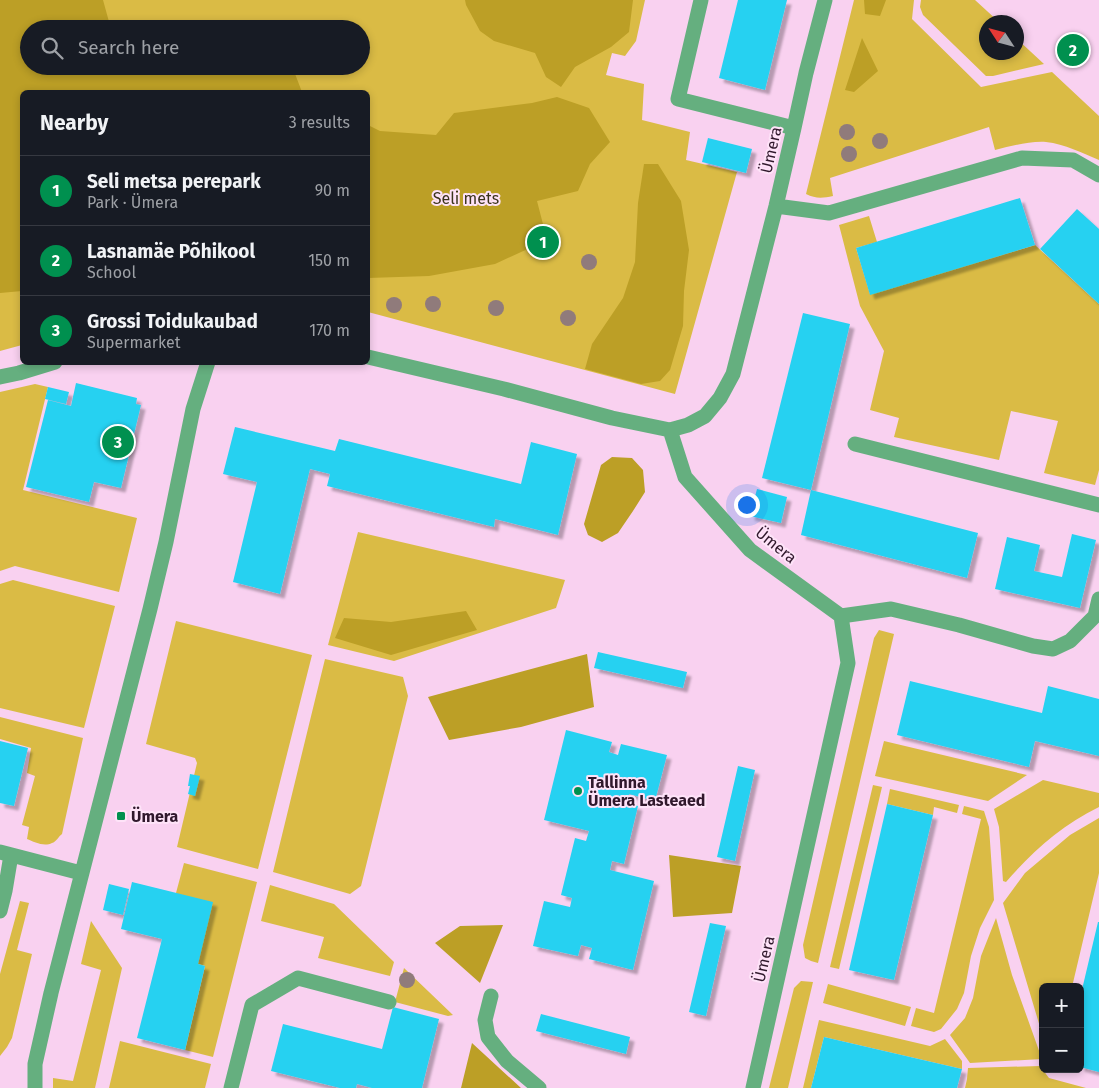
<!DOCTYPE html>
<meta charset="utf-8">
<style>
:root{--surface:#171b24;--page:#20242c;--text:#f1f3f6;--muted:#9ea1a6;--line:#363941;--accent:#00904f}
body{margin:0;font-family:"Fira Sans",sans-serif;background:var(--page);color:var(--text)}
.controls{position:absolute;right:15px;bottom:15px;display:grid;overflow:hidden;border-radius:8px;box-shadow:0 2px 8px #0003}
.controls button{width:45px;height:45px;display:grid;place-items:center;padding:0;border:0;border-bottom:1px solid var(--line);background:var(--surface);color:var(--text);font:25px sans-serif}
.compass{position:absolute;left:979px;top:15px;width:45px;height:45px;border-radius:50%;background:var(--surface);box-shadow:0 2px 8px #0003;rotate:306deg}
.you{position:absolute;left:746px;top:504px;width:18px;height:18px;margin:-12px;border:4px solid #fff;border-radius:50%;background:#1a73e8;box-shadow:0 0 0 8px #1a73e833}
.badge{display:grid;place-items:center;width:32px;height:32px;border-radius:50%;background:var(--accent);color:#fff;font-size:16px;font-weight:700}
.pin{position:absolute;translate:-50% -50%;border:2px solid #fff;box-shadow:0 1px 5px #0006}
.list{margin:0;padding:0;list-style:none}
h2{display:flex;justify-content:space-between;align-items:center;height:65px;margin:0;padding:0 20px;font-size:21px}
h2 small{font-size:16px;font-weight:400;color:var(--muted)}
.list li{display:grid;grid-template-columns:32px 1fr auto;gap:15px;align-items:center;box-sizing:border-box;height:70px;padding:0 20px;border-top:1px solid var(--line)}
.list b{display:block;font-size:19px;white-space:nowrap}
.list p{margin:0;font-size:16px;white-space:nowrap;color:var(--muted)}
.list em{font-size:16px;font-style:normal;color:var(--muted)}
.icon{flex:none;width:28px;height:28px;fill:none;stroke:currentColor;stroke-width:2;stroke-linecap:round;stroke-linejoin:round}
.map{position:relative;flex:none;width:1099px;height:1088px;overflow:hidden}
.search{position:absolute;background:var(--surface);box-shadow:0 2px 8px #0003;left:20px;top:20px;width:350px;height:55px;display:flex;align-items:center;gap:12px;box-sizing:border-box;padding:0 18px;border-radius:28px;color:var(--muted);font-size:19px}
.panel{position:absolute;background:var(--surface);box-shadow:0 2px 8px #0003;left:20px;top:90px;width:350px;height:275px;border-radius:8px}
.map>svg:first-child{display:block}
.green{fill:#dabb45;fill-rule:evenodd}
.forest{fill:#bc9f26}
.building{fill:#26d1f1;filter:url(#shadow)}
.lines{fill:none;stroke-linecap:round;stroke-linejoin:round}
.minor{stroke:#65af7f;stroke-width:15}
.tree{fill:#907b7b}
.poi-dot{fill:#00904f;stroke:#fee3f8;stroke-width:2}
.labels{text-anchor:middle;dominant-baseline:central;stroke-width:4;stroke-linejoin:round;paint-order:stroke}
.street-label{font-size:16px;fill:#30182c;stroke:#fee3f8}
.park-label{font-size:16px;fill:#3b341c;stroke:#fee3f8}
.poi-label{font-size:16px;font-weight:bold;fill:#30182c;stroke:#fee3f8;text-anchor:start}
</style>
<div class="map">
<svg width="1099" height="1088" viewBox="0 0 1099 1088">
<defs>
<filter id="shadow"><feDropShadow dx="4.5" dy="4.5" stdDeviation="1" flood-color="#0004"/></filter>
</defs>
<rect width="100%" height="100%" fill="#f9d1f0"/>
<path class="green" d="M0,0H645L636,41L625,56L612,53L606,75L644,84L642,120L690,132L686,160L737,172L675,394L368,312V92H22V345L0,351ZM29,29H361V66H29Z
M854,0H914L912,19L981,87L1052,72L1099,116V160C1082,153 1065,144 1046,142C1029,141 1012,146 995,150L989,127L830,178L833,196C823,198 816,199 806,194Z
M921,0H975L999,22H986V52H1016L1017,39L1044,64L993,76H986L923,15L920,7Z
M869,216L877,242L856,248L870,294L1035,245L1099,304V470L1095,485L1044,473L1058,421L1011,411L999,460L894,437L899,418L870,410L884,351L860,306L839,225Z
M35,384L48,387L23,490L137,518L119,592L15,566L0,571V392Z
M358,532L565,580L556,608L394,661L328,645Z
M13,580L115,606L84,728L0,708V584Z
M176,621L312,655L258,869L177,847L197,763L195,758L146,744Z
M879,630L894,634L818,963L811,961L805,958L803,945L874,638Z
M325,659L403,677L408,696L361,886L350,894L273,872Z
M0,717L83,738L62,834C59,836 56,842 52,843C44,847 34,842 27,839L29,827L22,825L35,776L27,773L31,748L0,739Z
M884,741L1027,775L988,801L875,776Z
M1043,780L1099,793V807C1062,825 1033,851 1006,882L1003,881L999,827L994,809Z
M873,785L882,787L839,969L830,967Z
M890,789L959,805L957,813L934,807L933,815L887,804Z
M964,806L984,811L989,827L994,900L980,928L971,956L964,993L957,1009L941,1029L934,1032L911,1026L916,1008L934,1013L981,819L962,814Z
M1099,818V873L1072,987H1043V1037L1003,903L1025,873L1070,835Z
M184,863L257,882L213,1057L185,1050L205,966L198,964L176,893Z
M270,885L334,904L394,962L390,976L318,958L324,937L261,921Z
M20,901L29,903L17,950L32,954L12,1038L7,1047L0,1056V974Z
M996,918L1012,975L1042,1059L970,1063L950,1035L965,1018L973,998L981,956Z
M91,921L122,968L95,1088H53V1078L73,1081L101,970L81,964Z
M404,968L453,1015L448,1016L395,1002Z
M801,981L813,982L788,1088H769L794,988Z
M828,984L911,1007L905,1026L823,1003Z
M819,1020L930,1046L945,1039L962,1061V1069L824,1037L811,1088H803Z
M120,1041L211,1064L205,1088H109Z
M1040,1066L1049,1078L1086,1088H965L967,1079L968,1068Z"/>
<path class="forest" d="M0,0H103L111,29H29V66H131L138,75L161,66H292L302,92H22V291L0,293Z
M465,0H633L629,32L611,47L575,67L561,87L546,77L535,53L494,41L480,31L466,5Z
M864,0H886L880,16L865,14Z
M862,38L878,71L854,92L845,90Z
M557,97L589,108L610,142L590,164L578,191L537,201L544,228L532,247L495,264L429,276L368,278V125L380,131L436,135L454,113L532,103Z
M644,164H658L681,201L689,250L684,291L683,326L670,370L660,381L641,384L585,369L592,344L623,298L635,262L638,203Z
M612,457L632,458L643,470L645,492L633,511L618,533L602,542L588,535L584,524L601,465Z
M466,611L477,630L391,655L335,638L344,618L391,622Z
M587,654L594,707L521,727L449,740L428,697Z
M669,855L741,866L732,913L673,917Z
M503,925L480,983L435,943L460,926Z
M472,1043L521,1088H461Z"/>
<path class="building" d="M738,0H787L765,90L719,78Z
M708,138L752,149L746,173L702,162Z
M1020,198L1035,245L870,295L856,248Z
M1077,209L1099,229V304L1040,249Z
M803,313L850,324L811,490L762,478Z
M76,383L137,398L136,404L141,405L121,488L94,482L89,502L26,487L48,400L71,406Z
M48,387L69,392L66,404L45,399Z
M235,427L335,451L339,439L521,484L531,442L577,454L558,535L495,519L494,527L327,486L330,474L310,469L280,594L233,582L257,482L223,474Z
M757,489L787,497L781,523L750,516Z
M811,490L978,533L967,578L801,535Z
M1072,534L1096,540L1080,608L995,589L1007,537L1040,545L1034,571L1062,577Z
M598,652L687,672L683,688L594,668Z
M910,681L1042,713L1048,686L1099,699V756L1035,741L1029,767L897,735Z
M566,730L612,742L609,752L618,755L621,744L667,755L655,801L629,794L627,803L638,806L624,864L612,861L610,870L654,881L633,970L589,959L592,948L581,945L578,956L533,946L544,901L570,907L572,898L561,895L575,838L586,841L589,831L544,820Z
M0,741L28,748L14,806L0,803Z
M738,766L755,770L735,861L717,857Z
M190,774L200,776L195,796L188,794L190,786H188Z
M887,804L933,815L894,980L849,970Z
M132,882L213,902L198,964L205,966L185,1050L137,1038L162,939L121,929Z
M109,884L129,889L123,915L103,910Z
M1098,922H1099V1072L1080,1067V998Z
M710,923L726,926L706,1016L689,1012Z
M393,1007L439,1019L422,1088H372L357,1084L356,1088H340L271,1071L283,1024L382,1049Z
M541,1014L630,1037L626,1054L536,1031Z
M824,1037L962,1069L957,1088H811Z"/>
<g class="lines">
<path class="minor" d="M701,0L678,99L794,128
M776,206L829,213L1022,158L1073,160L1099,175
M368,357L504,389L612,418L670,430L688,425L705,416L720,398L733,374L776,206L794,128L806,73L825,0
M0,377L19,373L55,362
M670,430L685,477L750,550L841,616L848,663L753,1088
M855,444L1099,505
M841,616L891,609L959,625L1033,646L1053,649L1070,641L1095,616L1099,599
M0,852L81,873
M0,911L5,891L11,855
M491,996L485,1020L488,1037L507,1061L539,1088
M35,1088V1064L51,993L150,609L166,542L193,409L208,362
M231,1088L252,1005L298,978L389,1002"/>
</g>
<g class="tree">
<circle cx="847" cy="132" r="8"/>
<circle cx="880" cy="141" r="8"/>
<circle cx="849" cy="154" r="8"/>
<circle cx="589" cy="262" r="8"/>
<circle cx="433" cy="304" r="8"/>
<circle cx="394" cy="305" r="8"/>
<circle cx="496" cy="308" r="8"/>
<circle cx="568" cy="318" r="8"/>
<circle cx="407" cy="980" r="8"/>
</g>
<g class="poi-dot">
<circle cx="578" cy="791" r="5"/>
<rect x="116" y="811" width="10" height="10" rx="2.5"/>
</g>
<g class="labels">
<g class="street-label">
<text transform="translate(771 150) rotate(-77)">Ümera</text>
<text transform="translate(776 545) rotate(39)">Ümera</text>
<text transform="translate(764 959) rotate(-77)">Ümera</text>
</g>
<g class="park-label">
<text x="466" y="198">Seli mets</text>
</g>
<g class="poi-label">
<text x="588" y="782">Tallinna<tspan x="588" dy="18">Ümera Lasteaed</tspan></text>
<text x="131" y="816">Ümera</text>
</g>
</g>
</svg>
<div class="controls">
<button>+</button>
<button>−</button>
</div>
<svg class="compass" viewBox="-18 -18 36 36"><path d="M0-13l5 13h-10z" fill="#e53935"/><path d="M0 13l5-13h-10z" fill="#9ea1a6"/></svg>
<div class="you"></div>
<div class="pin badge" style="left:543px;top:242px">1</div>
<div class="pin badge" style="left:1073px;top:50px">2</div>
<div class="pin badge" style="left:118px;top:442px">3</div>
<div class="search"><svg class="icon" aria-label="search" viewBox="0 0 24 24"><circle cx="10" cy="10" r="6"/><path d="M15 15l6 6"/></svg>Search here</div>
<section class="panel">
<h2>Nearby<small>3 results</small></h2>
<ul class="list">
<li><span class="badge">1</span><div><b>Seli metsa perepark</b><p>Park · Ümera</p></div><em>90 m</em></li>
<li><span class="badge">2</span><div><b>Lasnamäe Põhikool</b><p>School</p></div><em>150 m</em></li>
<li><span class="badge">3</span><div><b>Grossi Toidukaubad</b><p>Supermarket</p></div><em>170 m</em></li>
</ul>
</section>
</div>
